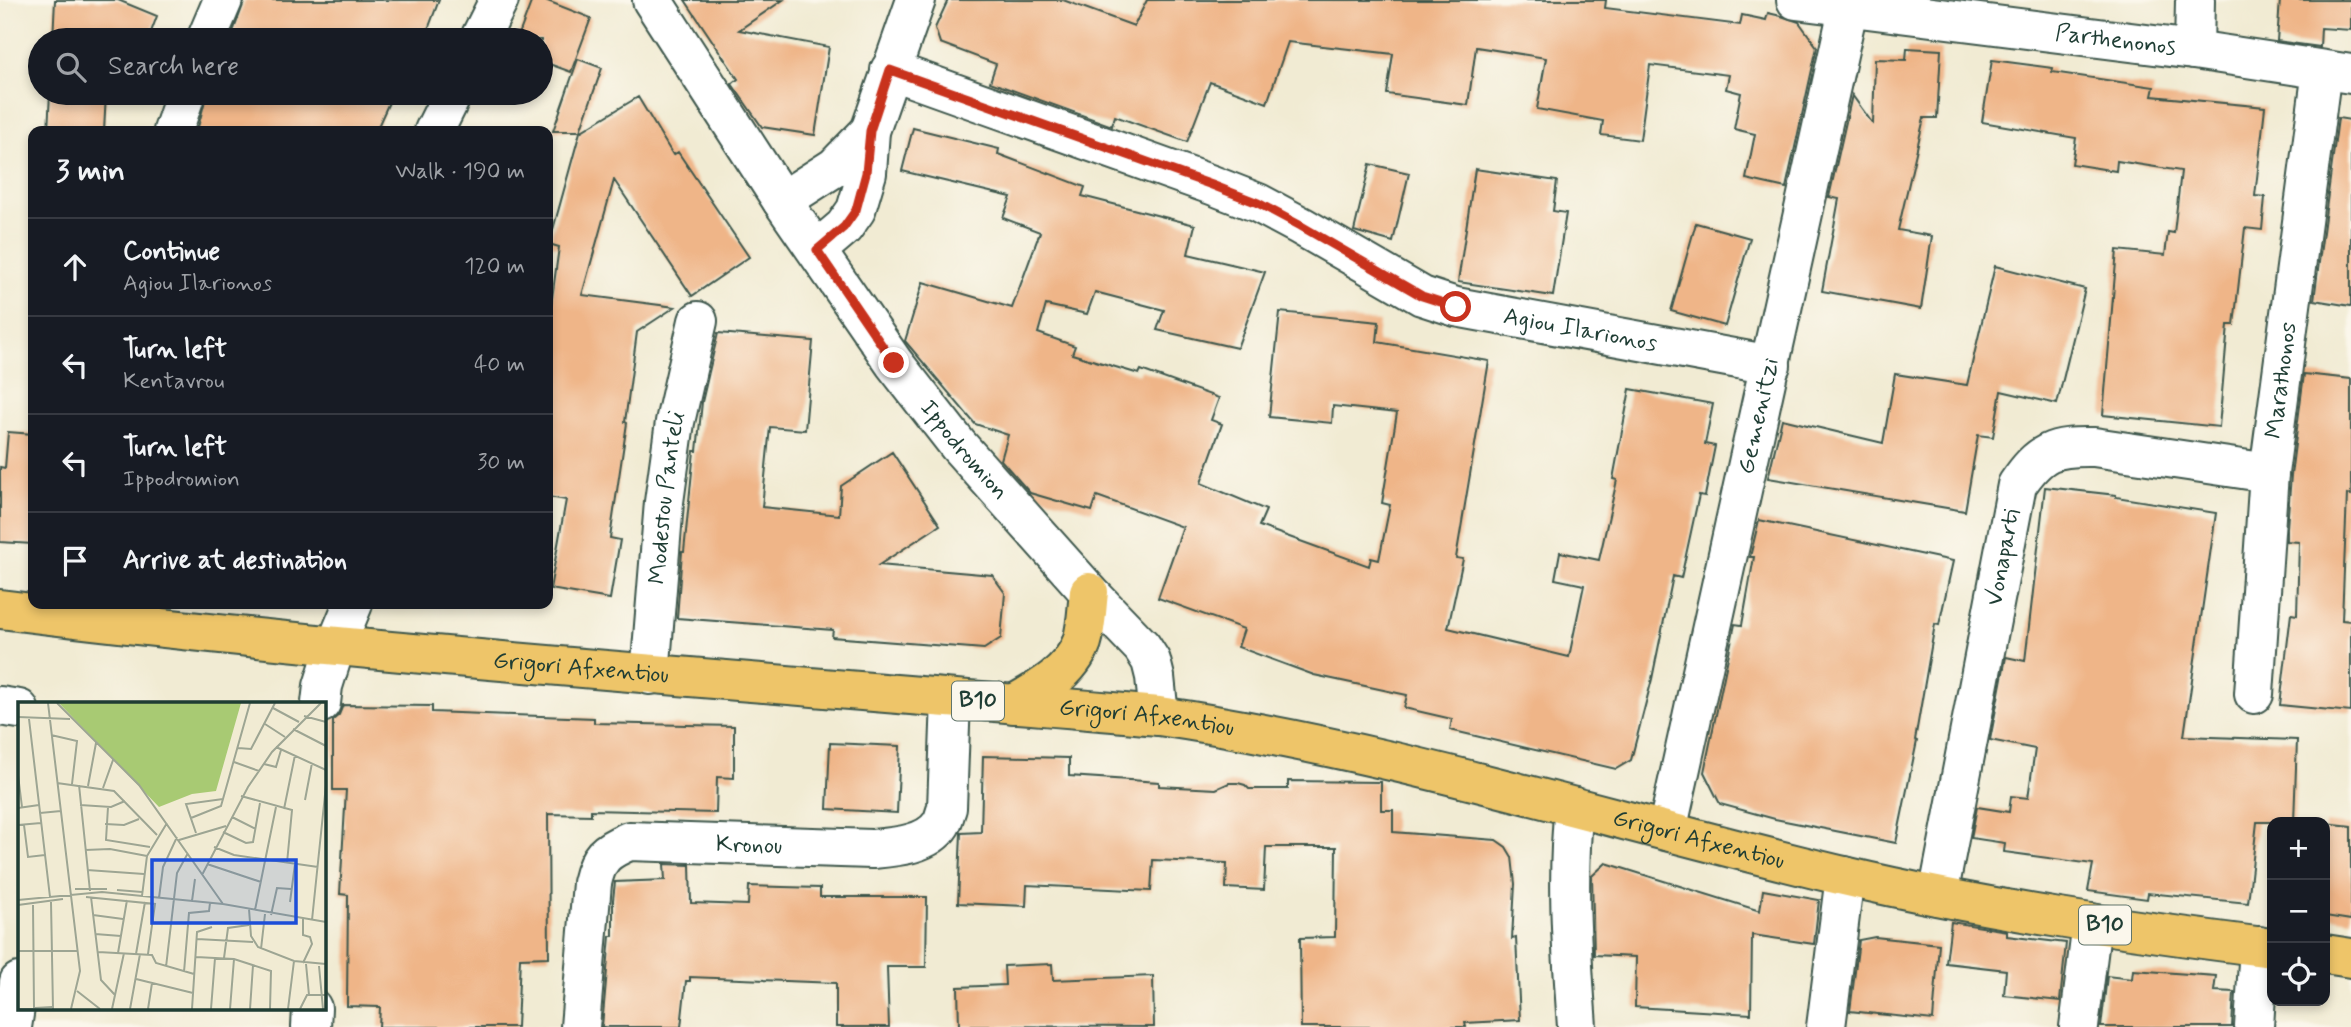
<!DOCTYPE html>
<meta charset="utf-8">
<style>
:root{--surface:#171b24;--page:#20242c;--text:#f1f3f6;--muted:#9ea1a6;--line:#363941}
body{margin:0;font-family:Mynerve,sans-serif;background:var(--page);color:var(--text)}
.controls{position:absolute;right:21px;bottom:21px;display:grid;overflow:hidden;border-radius:14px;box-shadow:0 4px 10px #0003}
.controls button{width:63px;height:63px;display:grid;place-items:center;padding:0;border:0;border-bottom:2px solid var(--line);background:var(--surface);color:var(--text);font:35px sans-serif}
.stop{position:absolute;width:21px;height:21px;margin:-16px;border:5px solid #c8321e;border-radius:50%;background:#fff}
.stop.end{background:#c8321e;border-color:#fff;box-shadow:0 2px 7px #0008}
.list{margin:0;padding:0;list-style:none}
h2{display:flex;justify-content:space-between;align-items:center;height:91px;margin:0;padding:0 28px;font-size:30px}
h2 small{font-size:23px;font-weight:400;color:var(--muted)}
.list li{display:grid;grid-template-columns:46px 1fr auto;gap:21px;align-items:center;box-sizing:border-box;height:98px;padding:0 28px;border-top:2px solid var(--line)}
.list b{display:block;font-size:26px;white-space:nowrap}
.list p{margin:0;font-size:23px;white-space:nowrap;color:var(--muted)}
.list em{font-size:23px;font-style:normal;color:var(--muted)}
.icon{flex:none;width:38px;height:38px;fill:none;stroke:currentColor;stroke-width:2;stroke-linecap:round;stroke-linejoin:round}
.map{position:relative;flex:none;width:2351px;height:1027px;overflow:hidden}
.search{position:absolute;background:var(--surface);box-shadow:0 4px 10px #0003;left:28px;top:28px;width:525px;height:77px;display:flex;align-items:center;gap:18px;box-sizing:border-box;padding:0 24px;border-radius:38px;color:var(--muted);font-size:26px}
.panel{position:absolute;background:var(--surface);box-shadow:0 4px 10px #0003;left:28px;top:126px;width:525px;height:483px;border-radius:14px}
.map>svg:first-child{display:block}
.building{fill:#efb588}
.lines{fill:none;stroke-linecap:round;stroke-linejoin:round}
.minor-casing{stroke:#3e574c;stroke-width:42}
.major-casing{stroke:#3e574c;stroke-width:42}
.minor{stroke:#fff;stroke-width:38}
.major{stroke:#eec569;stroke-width:38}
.route{stroke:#c8321e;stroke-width:9}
.labels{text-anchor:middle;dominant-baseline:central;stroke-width:7;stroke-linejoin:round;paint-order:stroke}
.shield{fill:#fbf7ec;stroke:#61756b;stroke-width:2}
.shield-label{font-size:23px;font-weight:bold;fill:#1f3d34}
.street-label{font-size:24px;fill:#1f3d34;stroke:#fbf7ec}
.inset-road{fill:none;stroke:#9da593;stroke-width:2}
.view{fill:#1d4ed8;fill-opacity:0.15;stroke:#1d4ed8;stroke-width:3.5}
.inset-edge{fill:none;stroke:#1f3d34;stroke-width:3.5}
</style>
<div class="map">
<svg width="2351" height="1027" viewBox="0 0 2351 1027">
<rect width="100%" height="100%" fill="#fbf7ec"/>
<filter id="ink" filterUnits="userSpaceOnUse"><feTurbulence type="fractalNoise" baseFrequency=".0143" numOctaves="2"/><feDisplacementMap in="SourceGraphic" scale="14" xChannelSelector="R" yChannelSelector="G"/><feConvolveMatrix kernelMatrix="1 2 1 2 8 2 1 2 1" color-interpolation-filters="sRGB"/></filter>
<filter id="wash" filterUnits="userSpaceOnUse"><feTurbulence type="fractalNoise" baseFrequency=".00686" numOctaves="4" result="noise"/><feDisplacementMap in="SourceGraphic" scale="28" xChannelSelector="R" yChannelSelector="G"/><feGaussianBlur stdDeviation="1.57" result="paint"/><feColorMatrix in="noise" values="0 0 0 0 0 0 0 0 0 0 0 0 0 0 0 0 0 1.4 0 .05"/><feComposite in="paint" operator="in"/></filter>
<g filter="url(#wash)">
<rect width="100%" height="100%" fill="#f1ebd3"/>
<g id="blocks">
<path class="building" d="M55,0H118L157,16L148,40H53Z
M245,0H439L424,40H230Z
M532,0H545L591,18L571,72L541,61V40H517Z
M685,0H783L739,30L829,47L815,135L762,127L732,84L738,79Z
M948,0H1063L1134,26L1147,0H1606L1605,8L1740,25L1742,15L1766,20L1768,13L1781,16L1799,22L1817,47L1786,188L1746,179L1755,134L1734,129L1741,93L1726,89L1729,75L1650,65L1640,140L1601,135L1603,121L1537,109L1546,58L1476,47L1468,105L1387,94L1393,54L1288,42L1267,103L1210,82L1187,142L1115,116L1112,126L990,82L996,64L940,43L935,28Z
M2280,0H2351V30L2321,28L2320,47L2277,41Z
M1907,48L1941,50L1937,118H1924L1898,230L1932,236L1921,309L1822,291L1839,199L1829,197L1852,95L1873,124L1875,59L1906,60Z
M578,59L602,68L580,131H553Z
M1992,60L2053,68L2052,72L2154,87L2152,96L2265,107L2255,196L2265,197L2262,230L2245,228L2234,325H2228L2219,427L2103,415L2117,250L2165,255L2168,232L2174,233L2181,171L2117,161L2116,171L2072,164L2076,138L1982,122Z
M50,93H106L104,131H48Z
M207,93H371L390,100L376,131H197Z
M638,97L673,155L678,152L749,257L692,296L614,180L582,295L675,307L637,332L625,422L627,423L610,538L620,540L610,599L550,589L566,500L548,497V328L559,247L549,244L580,132Z
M2338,118L2351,120V306L2314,300Z
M913,128L999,149L998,154L1085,187L1082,196L1195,225L1188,254L1265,272L1237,348L1157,330L1164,310L1095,292L1087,314L1046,305L1038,333L1075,346L1072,354L1139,374L1141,370L1219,398L1211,420L1222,424L1201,483L1266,510L1259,526L1369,566L1371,558L1379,560L1390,505L1382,503L1397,413L1333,406L1332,423L1269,417L1280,312L1379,322L1377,342L1489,361L1456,558L1463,559L1448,628L1569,657L1584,585L1555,579L1560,552L1599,560L1617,480L1613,479L1630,389L1713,404L1705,444L1715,446L1705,496L1699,495L1681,578L1673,576L1652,679L1631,760L1616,769L1450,730L1452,719L1404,708L1407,695L1314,675L1238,647L1244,629L1158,598L1183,527L1097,496L1092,511L1030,493L1001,460L1008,435L975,424L905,341L923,282L1012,308L1040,232L1003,218L1011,197L902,171Z
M1370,164L1409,173L1393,242L1354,231Z
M1475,169L1557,181L1553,211L1566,213L1553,296L1458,282Z
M1696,223L1750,238L1725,326L1671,311Z
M1995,266L2085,289L2057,404L2001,391L1993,437L1978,435L1965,511L1768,478L1782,419L1883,443L1895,374L1967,385Z
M718,333L813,341L805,430L770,427L762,507L839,515L841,486L892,452L940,525L879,565L992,575L1005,593L1001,638L984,649L832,637L833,630L677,618L682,552H684L694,451H697L702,402Z
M2304,374L2351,379V495L2347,494L2342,620L2351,621V712L2280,705L2291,614L2297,615L2299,542L2286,541L2291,475Z
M8,432L33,434V544L0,542V467L5,468Z
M2045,487L2116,495V497L2216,513L2184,736L2297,740L2294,822H2257L2248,903L2148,893L2147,899L2088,891L2093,864L2004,852L2005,843L1971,838L1977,807L2009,812L2011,796L2028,798L2035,749L1990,740L2006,657L2025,661Z
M1759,520L1953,561L1939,625L1935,624L1915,740L1917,741L1896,843L1775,819L1720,804L1704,772L1735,624L1742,625L1754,557H1750Z
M343,705L432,706V712L594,718V723L734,726V778L717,777L716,813L591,810V815L548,814L549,957L520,958L517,1027H379L380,1007L347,1006L348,895L340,894L346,790H333V720L339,715Z
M830,743L900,746L897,813L827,809Z
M983,756L1069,758V776L1159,782V786L1216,789L1229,783H1238L1245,785L1249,789H1288V781L1381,782V810H1393V832L1496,840L1506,847L1512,857L1515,884L1512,939L1516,938L1520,1020L1465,1023L1466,1027H1301L1300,938L1335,937L1336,847H1266L1264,890L1226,888L1227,863L1153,860L1151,891L1027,885L1026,906L958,903L961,833L981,832Z
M2325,823L2351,826V920L2325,916Z
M1606,863L1760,911L1763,890L1819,900L1814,944L1752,935L1751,1014L1635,1007L1636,957L1594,955L1592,876Z
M664,864L690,865L691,903L748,905L749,886L820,888V897H927L926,967H887L889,1027H836V983L690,977V981H686L681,1027H602L610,936H613V900L615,882L665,880Z
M1951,922L2007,931V936L2066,943L2060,1001L2004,995L2006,970L1946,963Z
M1875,937L1939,944L1933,1020L1850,1011L1859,940Z
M1052,964L1053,980L1153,976L1154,1027L959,1026L958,987L1005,985L1004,966Z
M2133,970L2216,976L2214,991L2234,992L2232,1027H2101L2107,976L2132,979Z"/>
</g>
</g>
<g filter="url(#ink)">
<use href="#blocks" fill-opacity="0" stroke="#3e574c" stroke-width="2"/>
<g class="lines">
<g class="minor-casing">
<g id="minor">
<path id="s1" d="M652,0L782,201L894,363L958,445L1089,592L1142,647L1151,661L1155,677L1159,716"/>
<path id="s2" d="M1796,0L2194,50L2351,74"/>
<path d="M206,40L223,0"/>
<path d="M479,40L499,0"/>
<path d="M2194,50L2195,0"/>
<path id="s3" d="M890,70L1212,185L1258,203L1301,226L1422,296L1456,307L1771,365"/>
<path d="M173,131L186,93"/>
<path d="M434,131L453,93"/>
<path d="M782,201L835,167L870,131"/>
<path d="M817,250L844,227L856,210L867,173L870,131L916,0"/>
<path id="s4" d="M650,675L664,502L675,422L698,321"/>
<path id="s5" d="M2254,694L2269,473L2322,70"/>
<path d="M321,703L323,686L336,645L353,604"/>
<path d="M0,706L19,709"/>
<path d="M1574,807C1566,881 1572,953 1577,1027"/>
<path id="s6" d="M1667,831L1850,0"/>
<path id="s7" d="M1938,896L2017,485C2040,451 2053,446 2094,447L2269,473"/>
<path d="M12,1027L19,982"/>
<path d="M311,1027L312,1008"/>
<path id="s8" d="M580,1027L592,883C598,857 605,851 629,841L872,849C894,847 928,845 941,824C944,819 945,813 947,808L951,699"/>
<path d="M1826,1027L1845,876"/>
<path d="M2079,1027L2092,923"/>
<path d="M2254,1027L2259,946"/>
</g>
</g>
<g class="major-casing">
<g id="major">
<path id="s9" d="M0,609C385,657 773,682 1159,716C1391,750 1616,822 1844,876C1984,909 2129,930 2272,948"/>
<path d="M1014,704C1041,689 1071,672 1082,642C1087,626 1087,608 1089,592"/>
<path d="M2325,954L2351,958"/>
</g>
</g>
<use href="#minor" class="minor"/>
<use href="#major" class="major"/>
</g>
</g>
<g class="lines" filter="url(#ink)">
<path class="route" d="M894,363L817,250L844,227L856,210L866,173L870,131L890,70L1212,185L1258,203L1301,226L1422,296L1456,307"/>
</g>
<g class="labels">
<g class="shield">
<rect x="952" y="681.5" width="52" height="39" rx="5"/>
<rect x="2079" y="905.5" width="52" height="39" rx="5"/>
</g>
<g class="shield-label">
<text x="978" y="701">B10</text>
<text x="2105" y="925">B10</text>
</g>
<g class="street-label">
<text stroke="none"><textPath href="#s2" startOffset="322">Parthenonos</textPath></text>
<text stroke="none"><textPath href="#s3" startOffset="742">Agiou Ilarionos</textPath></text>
<text stroke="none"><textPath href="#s5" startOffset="315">Marathonos</textPath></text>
<text stroke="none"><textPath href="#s6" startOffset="425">Gemenitzi</textPath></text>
<text stroke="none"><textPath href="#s1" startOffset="548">Ippodromion</textPath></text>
<text stroke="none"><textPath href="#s4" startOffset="178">Modestou Panteli</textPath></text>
<text stroke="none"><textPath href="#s7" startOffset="345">Vonaparti</textPath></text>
<text stroke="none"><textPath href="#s9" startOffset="584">Grigori Afxentiou</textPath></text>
<text stroke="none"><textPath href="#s9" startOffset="1152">Grigori Afxentiou</textPath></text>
<text stroke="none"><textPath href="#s9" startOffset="1718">Grigori Afxentiou</textPath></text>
<text stroke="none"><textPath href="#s8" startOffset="324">Kronou</textPath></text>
</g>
</g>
<g transform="translate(18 702)">
<rect width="308" height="308" fill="#f1ebd3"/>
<path d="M41,1H223L198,89L174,92L141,105Z" fill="#a8ca73"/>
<path class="inset-road" d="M30,1L62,269L53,307M39,1L121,83L205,202M255,6L281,20M286,14L308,20M0,15L52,17M11,17L32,195M247,22L267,35M275,27L308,44M33,33L59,39L54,82M258,45L308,68M220,46L233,47L257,1M216,60L241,69M246,62L258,65L263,48M0,73L4,105M39,81L96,89L139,133M61,83L72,189M70,84L78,41M85,86L95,58M223,94L274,108L269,161M287,98L294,61M62,103L93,105L107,99M90,105L88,138L132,145M0,106L21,103M266,107L277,53M22,111L43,109M214,115L238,127M173,116L203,104L232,1M87,122L106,123L121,117M0,123L23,121M6,123L10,155L27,153M205,130L228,141L235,140L242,101M178,131L168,102L205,97M161,138L208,124M196,145L216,153L300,165M67,148L92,147L129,154M189,162L243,180M69,168L126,172M184,173L230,85L254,50L303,1M57,187H89M99,188L124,190M124,194L129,154L149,121M68,195L137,202L130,252M73,195L83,278L97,293M141,196L145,165L159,135M0,198L84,190L205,202L308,220M174,199L177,177M33,200L35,307M272,200L277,162M0,203L45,197M15,203L16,306M231,207L233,234L240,245L276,259L308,262M237,208L258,105M75,213L105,217M253,213L259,186L273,187M294,218L308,83M77,232L103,234M179,237L235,240M243,247L247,212M0,249H60M80,250L134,253L138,261L176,272M100,251L109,198M118,252L127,200M178,255L216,257L253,269L252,307M206,256L210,226L231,223M285,261L294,242L292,235L285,233V217M288,262L291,293M301,264L305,307M148,265L159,171L170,151M166,270L171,211L191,209L192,201M118,277L175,291M59,289L82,307M0,307L34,305M94,307L106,251M112,307L122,252M130,307L134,281M174,307L179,230L194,225M193,307L197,256M212,307L216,257M232,307L235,263M270,307L276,259M282,307L289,293H308"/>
<path class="view" d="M134,158H278V221H134Z"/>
<rect width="308" height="308" class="inset-edge"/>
</g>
</svg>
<div class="controls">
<button>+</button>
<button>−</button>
<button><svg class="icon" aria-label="locate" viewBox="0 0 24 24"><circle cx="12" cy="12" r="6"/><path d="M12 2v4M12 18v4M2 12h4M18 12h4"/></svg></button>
</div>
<div class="stop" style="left:1456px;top:307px"></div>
<div class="stop end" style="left:894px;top:363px"></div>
<div class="search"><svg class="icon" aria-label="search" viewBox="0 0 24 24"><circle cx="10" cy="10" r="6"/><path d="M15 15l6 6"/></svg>Search here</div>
<section class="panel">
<h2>3 min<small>Walk · 190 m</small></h2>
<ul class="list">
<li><svg class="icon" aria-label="ahead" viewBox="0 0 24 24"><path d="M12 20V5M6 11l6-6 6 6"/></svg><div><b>Continue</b><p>Agiou Ilarionos</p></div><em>120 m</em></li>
<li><svg class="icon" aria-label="left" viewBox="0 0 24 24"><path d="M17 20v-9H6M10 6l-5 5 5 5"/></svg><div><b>Turn left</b><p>Kentavrou</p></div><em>40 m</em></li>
<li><svg class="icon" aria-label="left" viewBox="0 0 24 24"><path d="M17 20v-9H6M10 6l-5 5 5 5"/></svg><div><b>Turn left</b><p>Ippodromion</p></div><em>30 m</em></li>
<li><svg class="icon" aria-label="arrive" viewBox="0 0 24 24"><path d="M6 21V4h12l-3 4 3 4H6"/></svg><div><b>Arrive at destination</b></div></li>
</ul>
</section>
</div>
